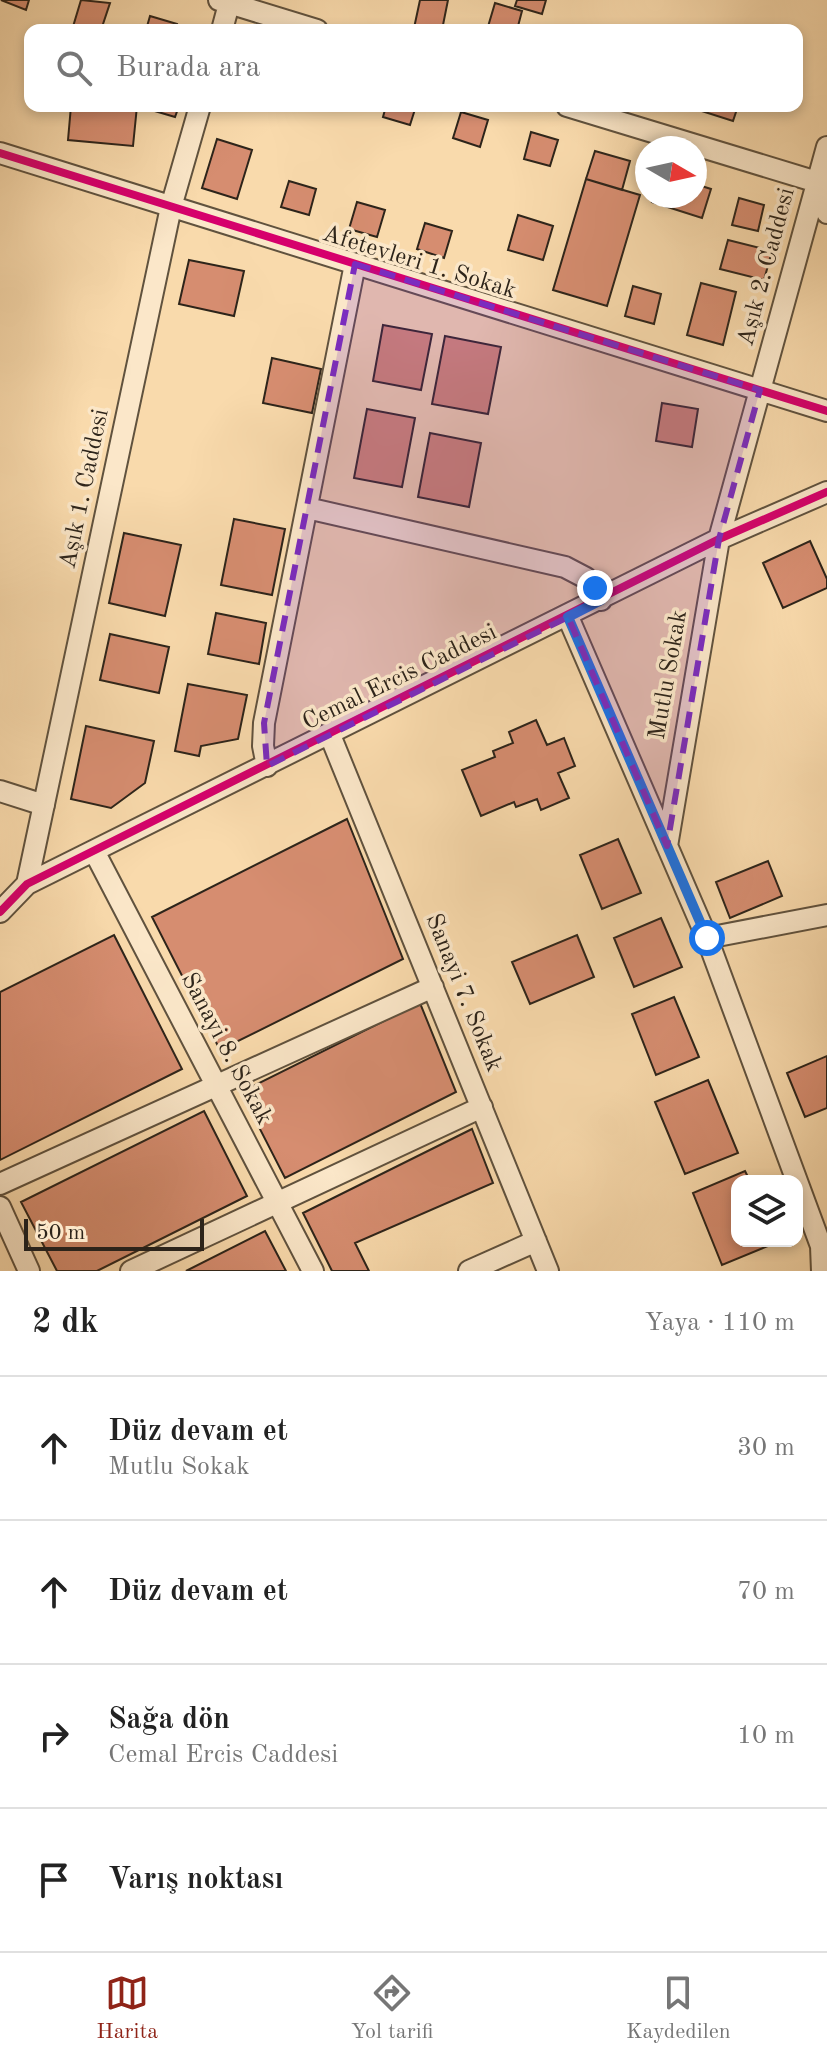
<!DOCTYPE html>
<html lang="tr">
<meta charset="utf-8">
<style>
:root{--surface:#fff;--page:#f6f6f6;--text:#222;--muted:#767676;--line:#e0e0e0;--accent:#8f2418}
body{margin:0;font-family:"Old Standard TT",serif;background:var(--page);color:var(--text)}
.controls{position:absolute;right:24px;bottom:24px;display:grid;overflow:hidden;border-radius:16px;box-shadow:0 4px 12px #0003}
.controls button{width:72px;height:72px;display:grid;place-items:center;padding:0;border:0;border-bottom:2px solid var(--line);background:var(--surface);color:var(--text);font:40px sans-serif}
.compass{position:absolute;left:635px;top:136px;width:72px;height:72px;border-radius:50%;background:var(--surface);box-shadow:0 4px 12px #0003;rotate:99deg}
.scale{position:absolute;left:24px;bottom:20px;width:180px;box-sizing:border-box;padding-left:8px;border:4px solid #2d241a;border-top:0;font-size:22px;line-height:28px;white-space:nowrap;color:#2d241a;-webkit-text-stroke:6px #fbe7c9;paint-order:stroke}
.stop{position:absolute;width:24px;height:24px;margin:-18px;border:6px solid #1a73e8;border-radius:50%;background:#fff}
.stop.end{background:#1a73e8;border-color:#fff;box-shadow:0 2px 8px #0008}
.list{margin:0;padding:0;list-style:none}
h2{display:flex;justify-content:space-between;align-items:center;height:104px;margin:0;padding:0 32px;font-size:34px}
h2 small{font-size:26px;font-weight:400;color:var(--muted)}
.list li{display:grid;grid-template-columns:52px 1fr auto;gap:24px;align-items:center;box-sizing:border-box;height:144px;padding:0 32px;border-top:2px solid var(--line)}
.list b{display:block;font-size:30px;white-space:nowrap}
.list p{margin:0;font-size:26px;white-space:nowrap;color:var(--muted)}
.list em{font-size:26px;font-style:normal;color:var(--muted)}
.icon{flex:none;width:44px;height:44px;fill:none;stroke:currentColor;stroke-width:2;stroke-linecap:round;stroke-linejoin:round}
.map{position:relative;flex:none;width:827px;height:1271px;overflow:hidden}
.search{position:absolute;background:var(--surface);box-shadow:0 4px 12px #0003;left:24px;right:24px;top:24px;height:88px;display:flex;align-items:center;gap:20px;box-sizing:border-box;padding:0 28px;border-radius:16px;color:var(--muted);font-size:30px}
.sheet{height:680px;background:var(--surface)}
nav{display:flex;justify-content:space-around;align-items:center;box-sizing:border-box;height:112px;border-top:2px solid var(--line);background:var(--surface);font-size:22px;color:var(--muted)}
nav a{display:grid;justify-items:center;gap:4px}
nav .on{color:var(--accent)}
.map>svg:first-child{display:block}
.building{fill:#d68d70;stroke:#2d241a;stroke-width:2}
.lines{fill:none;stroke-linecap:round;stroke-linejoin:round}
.street-casing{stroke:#60523e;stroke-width:24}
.street{stroke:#fbe7c9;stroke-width:20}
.cycleway-casing{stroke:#fbe7c9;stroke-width:13}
.cycleway{stroke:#d6006c;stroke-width:8}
.route{stroke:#1a73e8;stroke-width:10}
.marked{fill:#7b2cbf;fill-opacity:0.2;stroke:#7b2cbf;stroke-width:6;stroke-dasharray:16 10;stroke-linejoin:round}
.labels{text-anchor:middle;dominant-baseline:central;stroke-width:7;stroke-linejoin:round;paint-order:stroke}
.street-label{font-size:24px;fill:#2d241a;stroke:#fbe7c9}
</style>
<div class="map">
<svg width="827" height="1271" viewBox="0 0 827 1271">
<rect width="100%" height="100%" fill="#f9daac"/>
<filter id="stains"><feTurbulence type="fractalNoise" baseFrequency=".0025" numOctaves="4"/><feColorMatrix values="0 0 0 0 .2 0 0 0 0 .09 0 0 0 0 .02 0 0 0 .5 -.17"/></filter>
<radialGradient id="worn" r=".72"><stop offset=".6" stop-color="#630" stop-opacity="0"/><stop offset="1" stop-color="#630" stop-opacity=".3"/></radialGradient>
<path class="building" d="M1,0H29L26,10Z
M81,0L110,3L101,30H72Z
M420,0H448L442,30L414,28Z
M517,0H546L542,14L515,6Z
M495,3L522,11L517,30H487Z
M150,16L177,24L176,30H146Z
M71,106H137L133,146L68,140Z
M149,106H179L175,117L148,109Z
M386,106H416L410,125L383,117Z
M686,106H738L733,121Z
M461,112L488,120L480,147L453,138Z
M531,132L558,140L550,166L524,159Z
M217,139L252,150L237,199L202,188Z
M595,151L630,161L622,190L586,179Z
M586,179L640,195L607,306L553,290Z
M289,181L316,189L309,215L281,207Z
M695,184L711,189L702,218L652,202L654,196H695Z
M739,198L764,205L758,231L732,225Z
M357,202L385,210L377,237L349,229Z
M518,215L553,226L543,260L508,250Z
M425,223L452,231L444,258L417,249Z
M728,240L772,251L764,280L720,269Z
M189,260L244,271L234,316L179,304Z
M701,283L736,292L723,345L687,335Z
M633,286L661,294L654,324L625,316Z
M383,325L432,334L421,390L373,381Z
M445,336L501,347L488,414L432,404Z
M272,358L321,369L312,413L263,403Z
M662,403L698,409L692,447L656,441Z
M367,409L415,418L402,487L354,478Z
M430,433L481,443L469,507L418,497Z
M234,519L285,529L272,595L221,585Z
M124,533L181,545L165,616L109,603Z
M810,541L827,579V588L783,608L763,563Z
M216,613L266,623L259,664L208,654Z
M110,634L169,647L159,693L100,680Z
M188,684L247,695L238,739L201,746L199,756L175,751Z
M536,720L547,745L564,738L575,766L558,773L569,798L541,810L537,799L516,807L514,802L481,816L462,770L495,757L493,751L513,743L509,732Z
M86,726L154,741L145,783L111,808L71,799Z
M347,819L403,959L220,1050L152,917Z
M618,839L641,893L602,909L580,855Z
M768,861L782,896L730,918L716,882Z
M661,918L682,967L634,987L614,938Z
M114,935L182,1069L0,1160V992Z
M577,935L594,977L530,1004L512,962Z
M674,997L699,1057L656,1075L632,1014Z
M420,1003L456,1092L285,1178L241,1092Z
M827,1056V1108L805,1117L787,1073Z
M708,1080L738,1153L685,1174L655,1102Z
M204,1111L247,1196L97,1271H57L21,1202Z
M472,1129L493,1183L355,1243L369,1271H332L303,1213Z
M745,1171L750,1181H737V1241L775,1243L722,1265L693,1193Z
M265,1231L286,1271H186Z"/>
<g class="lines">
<g class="street-casing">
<path id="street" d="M219,0L317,30
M222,30L230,0
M567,106L817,182H827
M0,153L827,411
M817,182L827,213
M307,508L565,567L586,578L601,600
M568,617L707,938L821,1246L822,1271
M330,735L548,1271
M267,766L263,746L264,723L355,264
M0,791L44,805
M667,846L719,539L827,147
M94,851L313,1271
M27,884L171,207L200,106
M0,912L27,884L719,539L827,492
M707,938L827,915
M0,1184L433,987
M0,1207L29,1271
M131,1271L482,1107
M469,1271L536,1241"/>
</g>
<use href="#street" class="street"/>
<g class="cycleway-casing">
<path id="cycleway" d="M0,153L827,411
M0,912L27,884L719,539L827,492"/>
</g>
<use href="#cycleway" class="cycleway"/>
</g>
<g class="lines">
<path class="route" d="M595,588L601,600L568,617L707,938"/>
</g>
<path class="marked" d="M355,264L760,390L719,539L667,846L568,617L267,766L264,723Z"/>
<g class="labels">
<g class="street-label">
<text transform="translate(419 263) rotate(17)">Afetevleri 1. Sokak</text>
<text transform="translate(767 267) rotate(-75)">Aşık 2. Caddesi</text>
<text transform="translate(85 489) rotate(-78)">Aşık 1. Caddesi</text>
<text transform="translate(669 675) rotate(-80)">Mutlu Sokak</text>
<text transform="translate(400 678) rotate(-26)">Cemal Ercis Caddesi</text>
<text transform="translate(463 993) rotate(68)">Sanayi 7. Sokak</text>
<text transform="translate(226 1049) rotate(62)">Sanayi 8. Sokak</text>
</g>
</g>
<rect width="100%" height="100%" filter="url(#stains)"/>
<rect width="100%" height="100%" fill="url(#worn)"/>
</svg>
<div class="controls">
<button><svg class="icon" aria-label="layers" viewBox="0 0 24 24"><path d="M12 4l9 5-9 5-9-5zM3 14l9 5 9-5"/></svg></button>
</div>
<svg class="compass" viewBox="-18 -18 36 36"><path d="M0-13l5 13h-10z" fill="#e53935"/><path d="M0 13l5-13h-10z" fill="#767676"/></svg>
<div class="scale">50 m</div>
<div class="stop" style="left:707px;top:938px"></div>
<div class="stop end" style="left:595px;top:588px"></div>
<div class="search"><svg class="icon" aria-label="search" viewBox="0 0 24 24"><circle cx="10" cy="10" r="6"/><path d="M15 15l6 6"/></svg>Burada ara</div>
</div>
<section class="sheet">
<h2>2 dk<small>Yaya · 110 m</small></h2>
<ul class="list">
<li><svg class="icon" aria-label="ahead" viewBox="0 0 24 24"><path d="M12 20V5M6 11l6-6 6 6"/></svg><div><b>Düz devam et</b><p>Mutlu Sokak</p></div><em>30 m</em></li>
<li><svg class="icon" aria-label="ahead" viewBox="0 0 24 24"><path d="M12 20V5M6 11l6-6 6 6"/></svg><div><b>Düz devam et</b></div><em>70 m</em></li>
<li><svg class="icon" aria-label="right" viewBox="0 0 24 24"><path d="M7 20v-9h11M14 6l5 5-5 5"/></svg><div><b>Sağa dön</b><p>Cemal Ercis Caddesi</p></div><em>10 m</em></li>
<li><svg class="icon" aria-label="arrive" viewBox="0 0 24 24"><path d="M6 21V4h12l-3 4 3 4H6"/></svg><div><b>Varış noktası</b></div></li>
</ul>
</section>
<nav>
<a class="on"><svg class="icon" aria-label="map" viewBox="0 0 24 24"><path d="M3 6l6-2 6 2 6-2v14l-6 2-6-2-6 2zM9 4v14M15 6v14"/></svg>Harita</a>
<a><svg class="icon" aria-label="directions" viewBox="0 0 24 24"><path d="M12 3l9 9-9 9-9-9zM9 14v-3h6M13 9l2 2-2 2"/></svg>Yol tarifi</a>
<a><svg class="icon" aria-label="saved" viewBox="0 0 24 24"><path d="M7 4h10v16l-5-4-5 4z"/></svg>Kaydedilen</a>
</nav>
